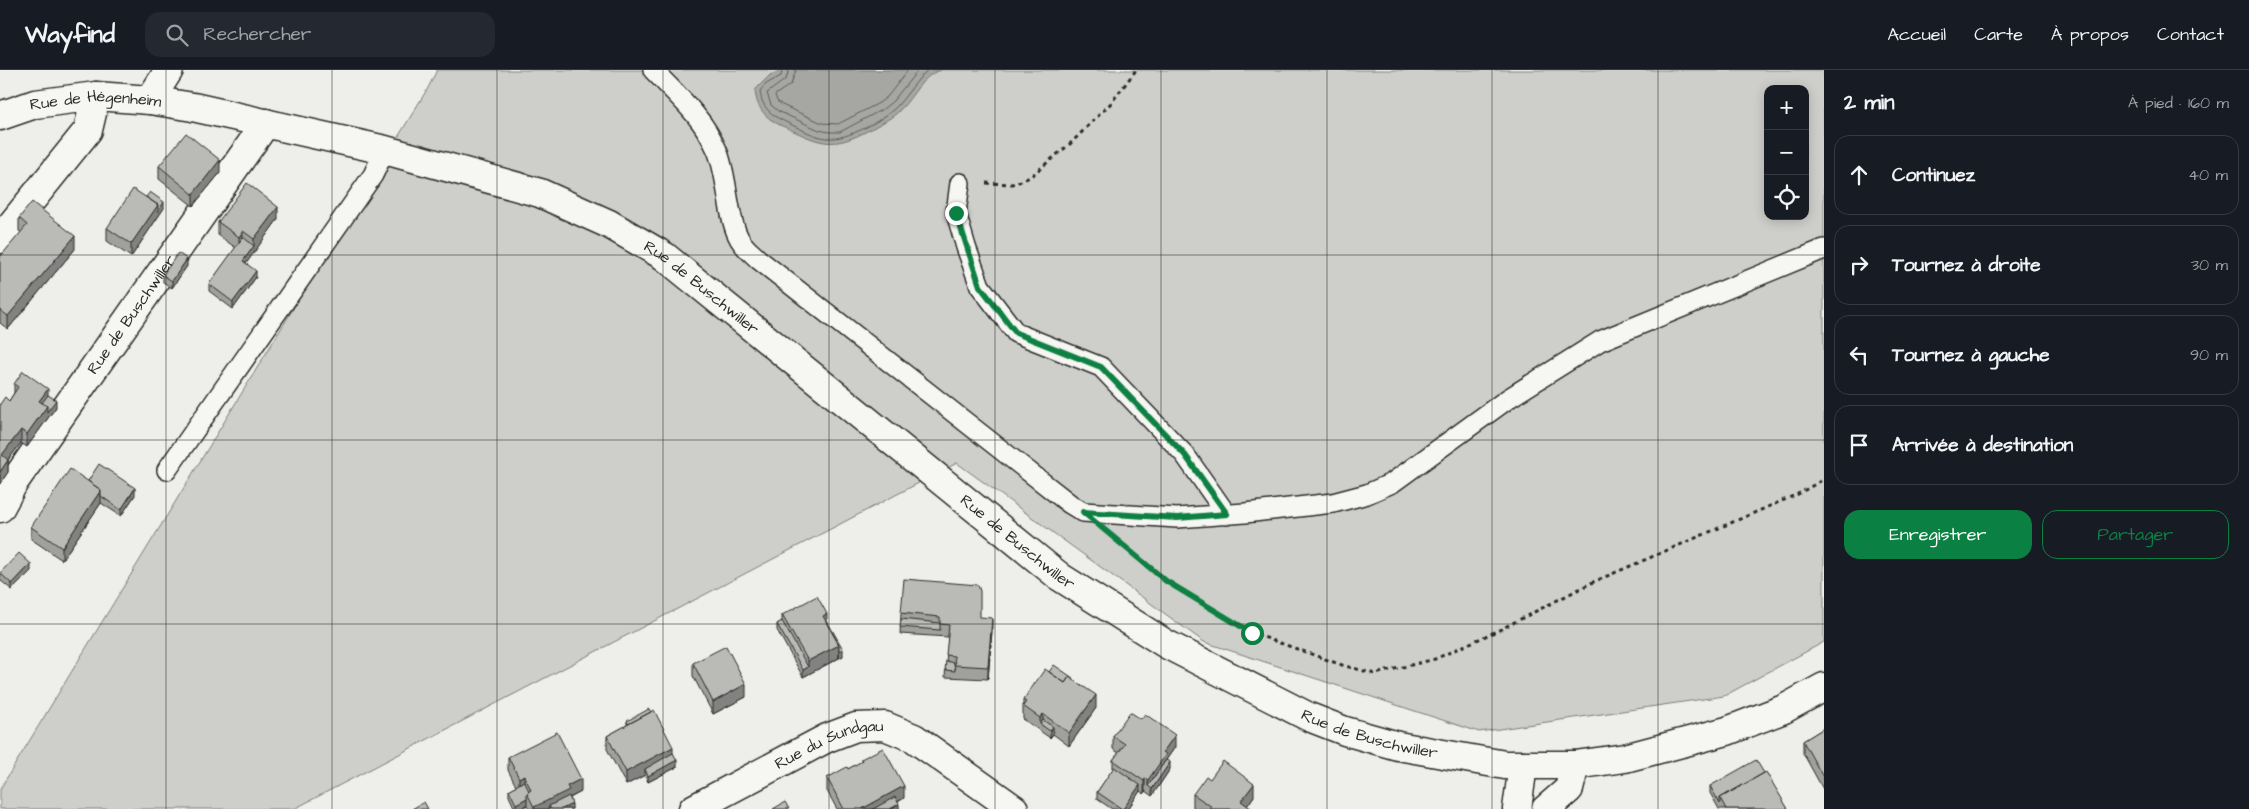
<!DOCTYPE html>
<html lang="fr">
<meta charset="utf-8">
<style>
:root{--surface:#171b24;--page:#242831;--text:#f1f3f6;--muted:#9ea1a6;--line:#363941;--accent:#0b8043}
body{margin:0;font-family:"Architects Daughter",sans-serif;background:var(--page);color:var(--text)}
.controls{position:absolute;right:15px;top:15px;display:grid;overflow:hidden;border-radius:10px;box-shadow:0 2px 12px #0003}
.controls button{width:45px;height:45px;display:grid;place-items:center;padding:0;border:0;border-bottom:1px solid var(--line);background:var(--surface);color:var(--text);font:25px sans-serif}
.stop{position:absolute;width:15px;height:15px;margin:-11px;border:4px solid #0b8043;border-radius:50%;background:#fff}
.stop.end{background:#0b8043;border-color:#fff;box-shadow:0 1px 5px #0008}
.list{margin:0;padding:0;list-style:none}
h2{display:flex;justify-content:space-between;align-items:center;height:65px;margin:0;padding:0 20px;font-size:21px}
h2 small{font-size:16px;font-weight:400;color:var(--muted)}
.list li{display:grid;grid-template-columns:32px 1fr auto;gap:15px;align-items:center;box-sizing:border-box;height:80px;margin:0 10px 10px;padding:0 10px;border:1px solid var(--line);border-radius:15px}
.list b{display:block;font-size:19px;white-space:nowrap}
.list em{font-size:16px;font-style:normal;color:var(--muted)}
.actions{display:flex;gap:10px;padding:15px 20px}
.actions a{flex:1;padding:11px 0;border:1px solid var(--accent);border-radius:15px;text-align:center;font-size:18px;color:var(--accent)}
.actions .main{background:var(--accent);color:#fff}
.icon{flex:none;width:28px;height:28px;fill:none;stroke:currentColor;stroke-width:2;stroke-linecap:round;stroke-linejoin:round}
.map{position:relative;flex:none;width:1824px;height:739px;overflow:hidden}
header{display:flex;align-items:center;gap:30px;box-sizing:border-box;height:70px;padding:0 25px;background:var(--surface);border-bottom:1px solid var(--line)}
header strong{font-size:24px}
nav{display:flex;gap:28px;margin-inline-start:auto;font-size:18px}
.search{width:350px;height:45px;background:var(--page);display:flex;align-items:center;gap:12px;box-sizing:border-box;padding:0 18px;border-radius:15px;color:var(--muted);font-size:19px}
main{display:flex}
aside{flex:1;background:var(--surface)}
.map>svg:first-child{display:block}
.green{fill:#cececa;stroke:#7c7c7a;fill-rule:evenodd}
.water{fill:#a6a6a3;stroke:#757573}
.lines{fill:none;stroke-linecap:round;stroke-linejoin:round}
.shore{stroke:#5c5c5b;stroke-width:1}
.service-casing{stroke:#2b2b2b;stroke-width:22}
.minor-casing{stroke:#2b2b2b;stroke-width:31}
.tertiary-casing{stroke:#2b2b2b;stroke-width:31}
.path{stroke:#2b2b2b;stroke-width:3;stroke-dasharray:4 4;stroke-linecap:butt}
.service{stroke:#f6f6f2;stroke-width:19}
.minor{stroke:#f6f6f2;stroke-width:28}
.tertiary{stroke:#f6f6f2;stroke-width:28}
.wall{fill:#a0a09d;stroke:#2b2b2b}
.shaded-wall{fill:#828280;stroke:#2b2b2b}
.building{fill:#babab7;stroke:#2b2b2b}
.route{stroke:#0b8043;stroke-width:6}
.grid{fill:none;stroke:#2b2b2b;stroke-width:1;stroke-opacity:0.55}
.labels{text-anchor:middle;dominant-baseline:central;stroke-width:5;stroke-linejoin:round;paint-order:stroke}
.street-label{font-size:16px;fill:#2b2b2b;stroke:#f6f6f2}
</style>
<header>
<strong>Wayfind</strong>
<div class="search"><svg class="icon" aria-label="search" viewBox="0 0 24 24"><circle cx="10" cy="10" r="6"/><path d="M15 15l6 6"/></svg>Rechercher</div>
<nav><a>Accueil</a><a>Carte</a><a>À propos</a><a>Contact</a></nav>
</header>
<main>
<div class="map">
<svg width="1824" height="739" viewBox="0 0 1824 739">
<rect width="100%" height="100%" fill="#eeeeea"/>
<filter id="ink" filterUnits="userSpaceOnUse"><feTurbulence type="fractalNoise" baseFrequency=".02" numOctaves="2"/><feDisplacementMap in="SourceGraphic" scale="10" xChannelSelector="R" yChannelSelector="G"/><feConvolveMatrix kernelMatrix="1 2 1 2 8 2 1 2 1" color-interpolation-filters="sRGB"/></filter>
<g filter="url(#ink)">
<path class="green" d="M437,0H1824V572L1724,626L1479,662L1204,572L957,393L294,739H0V719L428,18ZM1768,19H1805V146H1768Z"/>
<path class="water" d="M784,0H941C921,6 915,25 901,39C894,47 882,53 873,58C830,82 821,73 780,55C765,48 756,37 755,20L770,5Z"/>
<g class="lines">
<path class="shore" d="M782,0L781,6L766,14L760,21C762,41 775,47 792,55C803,60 815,67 827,68C846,71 886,49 898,35C909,23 916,10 928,0
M789,0L786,9L767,23L771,35L778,41L819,60L829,62H840L883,39L893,31L918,0
M796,0L791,14L775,25L777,31L782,35L822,53L838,54L879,33L888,26L908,0"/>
<g class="service-casing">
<path id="service" d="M653,0C677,25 703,47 717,80C728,106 727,144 738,166C742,176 751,182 758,189L1070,434L1083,442L1177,448L1245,443L1333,433L1367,424L1392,413L1509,328L1600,271L1824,179
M960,113L956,143L966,177L980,216L1016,263L1101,297L1185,385L1227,445
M167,400L373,105L385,80"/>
</g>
<g class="minor-casing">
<g id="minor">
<path d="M150,30L169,0"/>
<path d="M0,169L88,60L96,26"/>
<path id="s1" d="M0,438L14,412L266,53"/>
<path id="s2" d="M693,739L827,668L856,657L885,656L914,668L1014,739"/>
<path d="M1517,739L1523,695"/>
<path d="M1546,739L1569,719L1575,695"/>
</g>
</g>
<g class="tertiary-casing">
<g id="tertiary">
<path id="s3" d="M0,46L35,34L96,26L150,30L193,37L385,80L540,123L609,154L664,186L1060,507L1166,574L1309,647L1345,661L1398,676L1505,695H1575L1625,688L1727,661L1784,639L1824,617"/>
</g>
</g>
<path class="path" d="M986,113L1014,114L1030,107L1071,73L1111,33L1136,0
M1118,471L1166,511L1252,563L1342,595L1375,604L1435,589L1501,559L1591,513L1798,424L1824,409"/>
<use href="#service" class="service"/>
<use href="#minor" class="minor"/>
<use href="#tertiary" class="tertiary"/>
</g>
<path class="wall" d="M159,96L220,103L193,136L159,109Z
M146,127L164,138L131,187L107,171V158Z
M19,148L75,179L8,259L0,253V187L21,163L19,161Z
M278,149L246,193L256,207L233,239L209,221V214L236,178L218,165V152Z
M187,196L172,218L163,212V205Z
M14,314L48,325L56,337L27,377L21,373L11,386L8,390V402L0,414V334L9,331L14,323Z
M88,411L135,425L121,446L101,433L62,490L31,469V457Z
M31,501L12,520L0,510V503Z
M901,543L980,547L992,561L988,609L945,607L948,567L900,564Z
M782,545L827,551L843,586L803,607L777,560V554L782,551Z
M693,593L746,627L713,644L693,606Z
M1049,602L1073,609L1096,638L1069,676L1053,664L1050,668L1023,649V630Z
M627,651L673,683L677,697L648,712L645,705L626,715L607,679V666L627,655Z
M1824,658V721L1803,683V671Z
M1113,666L1175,677L1166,690L1170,699L1152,726L1145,721L1144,724L1140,721L1128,739H1112L1097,729V722L1113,699V690L1119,683L1113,679Z
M508,687L581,722L570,728L572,739H528L527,735L520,739H515L509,726V720L516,716L508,700Z
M861,689L904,728L898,732L899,739H837L827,721V708L848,699L861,692Z
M1764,703L1788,739H1719L1710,723V716Z
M1210,709L1254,726L1247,736L1252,739H1196L1193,737V724Z"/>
<path class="shaded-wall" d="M220,90V103L193,136V124Z
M164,132V138L131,187V174L158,135Z
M278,137V149L243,198V191L254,176V169Z
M243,161V174L239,180V167Z
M75,166V179L8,259V246Z
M187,189V196L172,218V211Z
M256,201V207L233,239V232Z
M48,319V331L42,339L39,331Z
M56,330V337L27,377V364L47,336Z
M21,360V373L2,398V385Z
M8,390V402L0,414V402Z
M135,418V425L121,446V440Z
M101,420V433L62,490V478Z
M31,494V501L12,520V514Z
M827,544V557L823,546Z
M992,548V561L988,609V597Z
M839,575V588L803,607V600L808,597V591Z
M843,579V586L839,588V581Z
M746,614V627L713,644V632Z
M1096,625V638L1069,676V663Z
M1043,644V656L1040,654V648Z
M1053,657V664L1050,668V661Z
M1175,665V677L1148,716V710L1163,682Z
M673,677V690L645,699V705L626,715V702Z
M677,690V697L648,712V706Z
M1170,692V699L1152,726V719Z
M524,705V718L519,721V708Z
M581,709V722L569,728L549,736V739H534V737L567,716Z
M1145,709V721L1144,724V711Z
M1254,714V726L1245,739L1241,731Z
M1140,715V721L1128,739H1123Z
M904,716V728L885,739H862Z
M527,728V735L520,739H516V734Z
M572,734V739H562Z
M899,734V739H890Z"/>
<path class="building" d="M186,63L220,90L193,124L159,96Z
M247,113L278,137L254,169L243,161L239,167L218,152Z
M133,119L158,135L131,174L107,158Z
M150,122L164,132L158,142V135L146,127Z
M32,132L75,166L8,246L0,240V187L27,155L19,148Z
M243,167L254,176L243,191L256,201L233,232L209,214Z
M178,183L187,189L172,211L163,205Z
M23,301L48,319L39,331L47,336L27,364L21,360L11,373L2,385L8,390L0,402V334L5,327L9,331L18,317L14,314Z
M48,325L56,330L47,342V336L42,333Z
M99,394L135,418L121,440L101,426V420L88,411Z
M70,399L101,420L62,478L31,457Z
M19,483L31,494L12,514L0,503Z
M904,509L978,515L980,521V547L992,548L988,597L955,595L954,586L946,585L949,555L940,554V547L901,543Z
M817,526L827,544L823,546L839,575L808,591L782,545Z
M901,549L940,553V560L900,557Z
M782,551L808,597L803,600L777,554Z
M826,551H827L843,579L839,581V575Z
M726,576L746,614L713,632L693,593Z
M946,591L954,593L955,601L945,600Z
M1054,595L1073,608L1072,609L1069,607L1065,613L1049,602Z
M1045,599L1065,613L1069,607L1096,625L1069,663L1043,644L1040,648L1023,636L1026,632L1023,630Z
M649,639L651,642L628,654L627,651Z
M654,640L673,677L626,702L607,666Z
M1130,642L1141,649L1145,644L1175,665L1163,682L1166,684L1148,710L1145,709L1144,711L1113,690L1125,674L1113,666Z
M1043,650L1053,657L1050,661L1040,654Z
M1824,658V709L1803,671Z
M557,662L581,709L567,716L569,720L534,737L527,723L531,720L524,705L519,708L508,687Z
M883,678L904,716L862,739H844L827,708L847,697L848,699L862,691L861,689Z
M673,683L677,690L648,706L645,699Z
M1166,690L1170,692L1152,719L1148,716Z
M1756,690L1764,703L1720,728V734L1710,716Z
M1223,691L1254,714L1241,731L1252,739H1210L1212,737L1193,724L1206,706L1210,709Z
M1114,697L1140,715L1123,739H1122L1097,722Z
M1766,702L1788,739H1726L1720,728Z
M524,711L529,721L527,723V728L516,734L509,720Z
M569,726L572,734L562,739H551L549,736Z
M895,727L899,734L890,739H873Z
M424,732L428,739H412Z
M785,732L789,739H773Z"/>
</g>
<g class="lines" filter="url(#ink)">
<path class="route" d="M956,143L980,216L1016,263L1101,297L1185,385L1227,444L1177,448L1083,442L1166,511L1252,563"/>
</g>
<path class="grid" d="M166,0V739M332,0V739M497,0V739M663,0V739M829,0V739M995,0V739M1161,0V739M1327,0V739M1492,0V739M1658,0V739M0,185H1824M0,370H1824M0,554H1824"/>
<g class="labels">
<g class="street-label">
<text stroke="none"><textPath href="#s3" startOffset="98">Rue de Hégenheim</textPath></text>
<text stroke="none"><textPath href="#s3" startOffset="742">Rue de Buschwiller</textPath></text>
<text stroke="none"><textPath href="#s1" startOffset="234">Rue de Buschwiller</textPath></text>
<text stroke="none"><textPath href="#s3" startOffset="1148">Rue de Buschwiller</textPath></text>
<text stroke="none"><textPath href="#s3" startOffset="1552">Rue de Buschwiller</textPath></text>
<text stroke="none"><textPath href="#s2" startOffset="152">Rue du Sundgau</textPath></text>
</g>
</g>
</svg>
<div class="controls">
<button>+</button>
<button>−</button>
<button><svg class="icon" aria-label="locate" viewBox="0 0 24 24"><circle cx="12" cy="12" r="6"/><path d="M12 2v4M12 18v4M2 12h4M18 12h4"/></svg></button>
</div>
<div class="stop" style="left:1252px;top:563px"></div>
<div class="stop end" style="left:956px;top:143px"></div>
</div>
<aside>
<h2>2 min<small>À pied · 160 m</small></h2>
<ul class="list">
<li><svg class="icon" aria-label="ahead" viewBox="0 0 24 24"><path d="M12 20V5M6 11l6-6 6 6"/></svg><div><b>Continuez</b></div><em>40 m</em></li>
<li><svg class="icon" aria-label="right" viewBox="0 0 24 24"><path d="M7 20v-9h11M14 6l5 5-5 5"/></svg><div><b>Tournez à droite</b></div><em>30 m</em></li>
<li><svg class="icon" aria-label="left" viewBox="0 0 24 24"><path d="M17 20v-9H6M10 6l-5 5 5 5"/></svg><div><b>Tournez à gauche</b></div><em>90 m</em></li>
<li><svg class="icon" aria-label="arrive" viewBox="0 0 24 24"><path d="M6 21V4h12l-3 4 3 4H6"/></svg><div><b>Arrivée à destination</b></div></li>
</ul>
<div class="actions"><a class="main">Enregistrer</a><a>Partager</a></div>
</aside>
</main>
